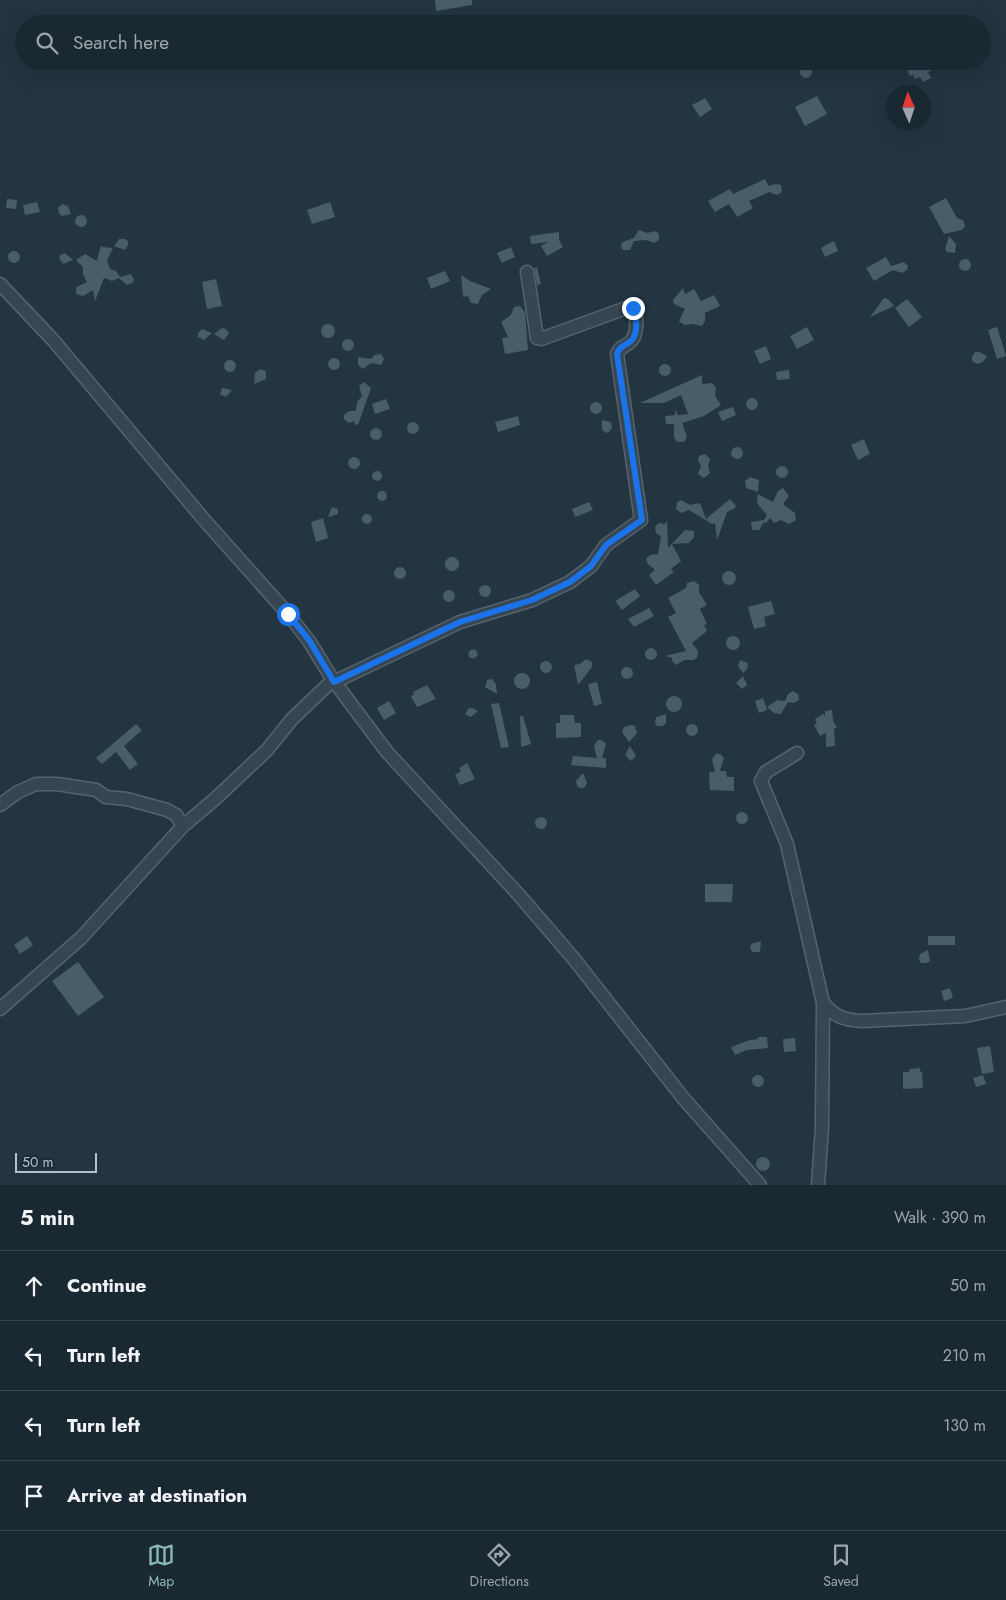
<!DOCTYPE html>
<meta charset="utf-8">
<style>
:root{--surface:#1a2831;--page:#233039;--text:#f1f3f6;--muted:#9fa6ab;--line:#38444d;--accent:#8bbbb9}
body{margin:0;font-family:Jost,sans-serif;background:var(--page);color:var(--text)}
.compass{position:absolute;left:886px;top:85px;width:45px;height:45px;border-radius:50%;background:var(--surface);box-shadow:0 5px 20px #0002;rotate:357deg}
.scale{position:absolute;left:15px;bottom:12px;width:82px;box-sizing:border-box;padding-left:5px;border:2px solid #b3c1cb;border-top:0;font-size:14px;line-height:18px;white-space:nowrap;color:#b3c1cb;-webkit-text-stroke:4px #1c2b36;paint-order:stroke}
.stop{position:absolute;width:15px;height:15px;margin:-11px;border:4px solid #1a73e8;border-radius:50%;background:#fff}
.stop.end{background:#1a73e8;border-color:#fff;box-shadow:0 1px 5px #0008}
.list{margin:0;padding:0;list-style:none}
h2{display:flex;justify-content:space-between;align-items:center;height:65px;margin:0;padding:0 20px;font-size:21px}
h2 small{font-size:16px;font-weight:400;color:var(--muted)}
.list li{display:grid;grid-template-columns:32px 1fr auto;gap:15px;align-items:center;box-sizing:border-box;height:70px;padding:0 20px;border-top:1px solid var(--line)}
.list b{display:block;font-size:19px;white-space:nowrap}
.list em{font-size:16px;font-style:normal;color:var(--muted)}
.icon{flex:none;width:28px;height:28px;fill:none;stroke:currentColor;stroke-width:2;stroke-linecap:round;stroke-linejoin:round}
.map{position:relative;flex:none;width:1006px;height:1185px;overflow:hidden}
.search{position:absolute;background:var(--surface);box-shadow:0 5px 20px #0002;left:15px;right:15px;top:15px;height:55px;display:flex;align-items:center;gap:12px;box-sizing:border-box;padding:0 18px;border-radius:28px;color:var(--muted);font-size:19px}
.sheet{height:345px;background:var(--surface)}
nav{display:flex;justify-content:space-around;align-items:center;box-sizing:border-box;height:70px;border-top:1px solid var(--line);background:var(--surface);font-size:14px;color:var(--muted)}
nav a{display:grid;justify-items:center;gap:2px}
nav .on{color:var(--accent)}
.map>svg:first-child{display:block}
.building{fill:#485d6a}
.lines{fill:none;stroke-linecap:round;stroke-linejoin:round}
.minor-casing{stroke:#55646e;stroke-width:15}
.minor{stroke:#374651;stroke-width:12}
.route{stroke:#1a73e8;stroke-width:6}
</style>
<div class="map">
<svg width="1006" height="1185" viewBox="0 0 1006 1185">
<rect width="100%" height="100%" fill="#223541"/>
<path class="building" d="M435,0H472V5L436,11Z
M910,61H950L928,72L931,78L923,82L920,77L915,79L913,75L910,76L904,64Z
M800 72a6 6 0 1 1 12 0a6 6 0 1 1-12 0Z
M817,96L827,114L805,126L795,107Z
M705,98L712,109L700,117L692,105Z
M765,179L769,186L775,184L781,185L782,192L777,195L769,192L749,201L753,208L737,217L729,204L715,212L708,201L730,189L733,194Z
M946,198L957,218L963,220L965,226L962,230L944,234L929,207Z
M7,199L17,200L16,209L6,208Z
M37,202L40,212L25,215L23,205Z
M330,202L335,217L312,224L307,210Z
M62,204L68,206L71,214L62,216L59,213L58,208Z
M75 221a6 6 0 1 1 12 0a6 6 0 1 1-12 0Z
M639,230L647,233L656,231L659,234V240L654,243L646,240L634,241L630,250H623L621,247L622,242L634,238Z
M559,232V240L563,247L547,256L541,246L548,242L531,244L530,236Z
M949,236L956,244L955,253L947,252L945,249Z
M119,239H125L128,241V245L125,250L114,246Z
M834,241L838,251L825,257L821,248Z
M101,245L102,247L113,248L107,260L110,269L116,271L120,277L131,274L134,280L132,283L127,285L119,278L112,281L104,278L95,301L93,290L83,296L76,294V287L87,282L83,274V267L76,260L85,254L97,261Z
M511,247L515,257L502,263L497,253Z
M8 257a6 6 0 1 1 12 0a6 6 0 1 1-12 0Z
M65,253L73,260L63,264L59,258L60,255Z
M886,257L891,266L904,262L908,266L907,270L902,273L893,270L874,281L866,268Z
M959 265a6 6 0 1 1 12 0a6 6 0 1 1-12 0Z
M537,267L541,284L537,285L534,268Z
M445,271L450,281L431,289L427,278Z
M461,275L470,281L491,289L482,295L478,304L471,303L468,296L463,297Z
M216,279L222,306L207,309L202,282Z
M683,288L685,294L694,289L701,301L714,295L720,306L705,313V321L702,326L692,324L684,325L679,321L685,309L674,304L673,300Z
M884,298L888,299L894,306L870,317Z
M907,299L922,317L909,327L895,308Z
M520,306L525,312L528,350L505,354L502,338L508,337L501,322L511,315L514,307Z
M321 331a7 7 0 1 1 14 0a7 7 0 1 1-14 0Z
M807,327L814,340L797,349L790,336Z
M997,327L1006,356L997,359L988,330Z
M222,328L226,329L229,333L224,340L214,334Z
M202,329L212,333L204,340L198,337V333Z
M342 345a6 6 0 1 1 12 0a6 6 0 1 1-12 0Z
M766,346L771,359L760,364L754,351Z
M979,352L987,356L983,362L977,364L972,361V357L975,352Z
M381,354L384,359L381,365L371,363L363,369L358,365V357L371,359L375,355Z
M328 364a6 6 0 1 1 12 0a6 6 0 1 1-12 0Z
M224 366a6 6 0 1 1 12 0a6 6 0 1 1-12 0Z
M659 370a6 6 0 1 1 12 0a6 6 0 1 1-12 0Z
M260,369L266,371V379L254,384L255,373Z
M789,370L790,379L777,380L776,372Z
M702,375V384L712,383L716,387L715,396L721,405L704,416L682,423L687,437L684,442H677L674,437V424H666L665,416L675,415V409L678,415L688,414L681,395L664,403H640Z
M364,382L371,388L358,425L354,424L355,421L349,423L344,419V415L349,411H356L357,402L362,396L359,386Z
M222,388L232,390L226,397L220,394Z
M746 404a6 6 0 1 1 12 0a6 6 0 1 1-12 0Z
M386,399L390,409L375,414L372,404Z
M590 408a6 6 0 1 1 12 0a6 6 0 1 1-12 0Z
M733,407L736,415L722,421L718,412Z
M518,416L520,425L498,432L495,422Z
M602,420L611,422L612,428L610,431L607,433L602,430Z
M407 428a6 6 0 1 1 12 0a6 6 0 1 1-12 0Z
M370 434a6 6 0 1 1 12 0a6 6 0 1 1-12 0Z
M864,439L870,454L858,460L851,445Z
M731 453a6 6 0 1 1 12 0a6 6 0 1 1-12 0Z
M705,454L710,459L708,466L710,473L704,478L698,474L701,466L698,460L699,456Z
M348 463a6 6 0 1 1 12 0a6 6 0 1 1-12 0Z
M776 472a6 6 0 1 1 12 0a6 6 0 1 1-12 0Z
M372 476a5 5 0 1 1 10 0a5 5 0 1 1-10 0Z
M750,477L759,480L758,492L746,488L745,481Z
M783,488L789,496L783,504L795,513L796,520L789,524L781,520L774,523L770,518L766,523L764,522L759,530H752L751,522L764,520L767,515L757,503L758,494L773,502L778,491Z
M377 496a5 5 0 1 1 10 0a5 5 0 1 1-10 0Z
M730,499L736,506L734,509L727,512L717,540L715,523L712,524L689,510L681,513L676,509L677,502L681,500L690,505L700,503L706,519Z
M589,502L593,510L575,517L572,509Z
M332,507L338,509V514L328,517Z
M362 519a5 5 0 1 1 10 0a5 5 0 1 1-10 0Z
M323,518L328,538L316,542L311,522Z
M667,521L668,548L685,530L694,531V537L689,543L672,544L681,561L671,569L674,572L656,585L649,575L655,570L648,564L646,559L650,555L658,554L661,537L656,533L655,527L659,523L665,524Z
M445 564a7 7 0 1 1 14 0a7 7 0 1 1-14 0Z
M394 573a6 6 0 1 1 12 0a6 6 0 1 1-12 0Z
M722 578a7 7 0 1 1 14 0a7 7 0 1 1-14 0Z
M694,581L699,585V592L707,605L700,609L707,624L704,625L707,631L692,643L698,651L697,658L693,660H684L676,665L672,661V658L665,656L686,651L668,617L676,613L668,598L686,588L687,583Z
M479 591a6 6 0 1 1 12 0a6 6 0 1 1-12 0Z
M635,589L640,596L622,610L615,601Z
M443 596a6 6 0 1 1 12 0a6 6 0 1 1-12 0Z
M771,601L775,614L764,617L766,626L754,629L748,607Z
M649,608L654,616L634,627L628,619Z
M726 643a7 7 0 1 1 14 0a7 7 0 1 1-14 0Z
M645 654a6 6 0 1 1 12 0a6 6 0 1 1-12 0Z
M468.5 654a4.5 4.5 0 1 1 9 0a4.5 4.5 0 1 1-9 0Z
M586,659L592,662V667L578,685L574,665L580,664Z
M740,660L748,663L747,669L743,673L738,666Z
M540 667a6 6 0 1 1 12 0a6 6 0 1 1-12 0Z
M621 673a6 6 0 1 1 12 0a6 6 0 1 1-12 0Z
M514 681a8 8 0 1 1 16 0a8 8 0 1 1-16 0Z
M743,676L747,685L742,689L736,683Z
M492,679L496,684L497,694L485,687L487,680Z
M597,682L602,704L594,706L588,684Z
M427,685L436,699L417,707L411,697L414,694L413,692Z
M793,691L798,694L799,700L794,703L788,702L781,714L774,713L767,707L777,700L785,701L788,694Z
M666 704a8 8 0 1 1 16 0a8 8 0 1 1-16 0Z
M763,698L767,710L759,713L755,701Z
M389,701L396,713L384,720L377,708Z
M499,703L509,747L501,748L491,704Z
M469,708H472L478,711L471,717L465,714Z
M832,710L833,721L837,727L834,729L835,746L826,747V733L820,736L814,725L817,723L815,719L823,714L825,716V711Z
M666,714V723L663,726H657L655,723L656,717Z
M560,715H574L575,723H581V737L556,738V723H560Z
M520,716H523L531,744L521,747Z
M136,724L142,730L124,746L138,764L130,770L116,752L102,764L96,758Z
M686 730a6 6 0 1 1 12 0a6 6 0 1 1-12 0Z
M631,725L635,726L637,733L629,742L622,732L624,727Z
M598,740H602L606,744L602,758H606V768L571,765L573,756L597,758L594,746Z
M630,746L636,756L631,761L625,755Z
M716,754H720L724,758L720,771H726L727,777H734V791L710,790L709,772H715L712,759Z
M467,763L475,779L460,785L455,775L461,771L459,768Z
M583,773L587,783L584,788H580L577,786L576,781Z
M736 818a6 6 0 1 1 12 0a6 6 0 1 1-12 0Z
M535 823a6 6 0 1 1 12 0a6 6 0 1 1-12 0Z
M705,884H733L732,902H705Z
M27,936L33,945L20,954L14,945Z
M928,936H955V945H928Z
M761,941L760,952H753L750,949L751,944Z
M928,950L930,961L927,963H921L919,960L920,954Z
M78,962L104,997L78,1016L52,981Z
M950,988L953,998L944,1001L941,991Z
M758,1037H767L768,1048L747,1050L735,1055L731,1047L750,1040L758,1039Z
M795,1038L796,1051L784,1052L783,1039Z
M990,1046L994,1072L982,1074L977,1048Z
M920,1068V1072L922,1071L923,1088L903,1089V1072H909V1069Z
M983,1075L986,1084L976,1087L973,1078Z
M752 1081a6 6 0 1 1 12 0a6 6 0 1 1-12 0Z
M756 1164a7 7 0 1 1 14 0a7 7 0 1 1-14 0Z"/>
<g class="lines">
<g class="minor-casing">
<path id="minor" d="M0,284L53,340L206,522L288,614L309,641L333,680L387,752L519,895L574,959L684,1099L760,1185
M334,682L460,622L532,600L570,582L591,566L606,545L641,520L617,354C620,345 627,347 632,340C637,333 637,320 635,312L629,307L541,339L537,338L527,272
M797,753L766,772L761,781L787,844L823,1003L822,1127L818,1185
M0,805L18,792L36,784H57L96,790L106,797L127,799L167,810L176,815L183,826
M823,1003C835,1017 844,1020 862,1021L965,1016L1006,1007
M0,1009L81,938L183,826L215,799L267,750L292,719L333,680"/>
</g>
<use href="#minor" class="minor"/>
</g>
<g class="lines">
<path class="route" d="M288,614L309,640L334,682L460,622L532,600L570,582L591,566L606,545L642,520L617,354C620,345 626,346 632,340C638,332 637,317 633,308"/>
</g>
</svg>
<svg class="compass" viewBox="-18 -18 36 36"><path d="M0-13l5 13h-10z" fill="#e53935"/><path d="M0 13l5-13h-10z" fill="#9fa6ab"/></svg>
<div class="scale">50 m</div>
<div class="stop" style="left:288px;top:614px"></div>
<div class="stop end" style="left:633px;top:308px"></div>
<div class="search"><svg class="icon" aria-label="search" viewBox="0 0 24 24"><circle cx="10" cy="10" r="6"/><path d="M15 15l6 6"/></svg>Search here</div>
</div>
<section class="sheet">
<h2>5 min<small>Walk · 390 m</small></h2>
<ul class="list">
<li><svg class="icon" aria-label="ahead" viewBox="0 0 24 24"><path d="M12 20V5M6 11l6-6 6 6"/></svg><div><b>Continue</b></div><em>50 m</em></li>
<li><svg class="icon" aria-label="left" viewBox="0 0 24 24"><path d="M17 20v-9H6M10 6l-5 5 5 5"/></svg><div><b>Turn left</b></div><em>210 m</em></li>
<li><svg class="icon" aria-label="left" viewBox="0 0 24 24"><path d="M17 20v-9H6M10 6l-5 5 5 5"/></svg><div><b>Turn left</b></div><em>130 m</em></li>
<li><svg class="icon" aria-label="arrive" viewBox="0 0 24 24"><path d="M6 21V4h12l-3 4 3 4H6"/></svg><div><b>Arrive at destination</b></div></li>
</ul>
</section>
<nav>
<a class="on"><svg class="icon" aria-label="map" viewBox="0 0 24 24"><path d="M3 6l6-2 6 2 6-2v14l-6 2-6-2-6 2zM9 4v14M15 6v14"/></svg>Map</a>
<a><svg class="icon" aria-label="directions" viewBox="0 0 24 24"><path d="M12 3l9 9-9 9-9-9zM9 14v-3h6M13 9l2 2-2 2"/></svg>Directions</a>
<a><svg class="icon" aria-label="saved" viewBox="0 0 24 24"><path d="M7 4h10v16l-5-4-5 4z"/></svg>Saved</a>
</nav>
